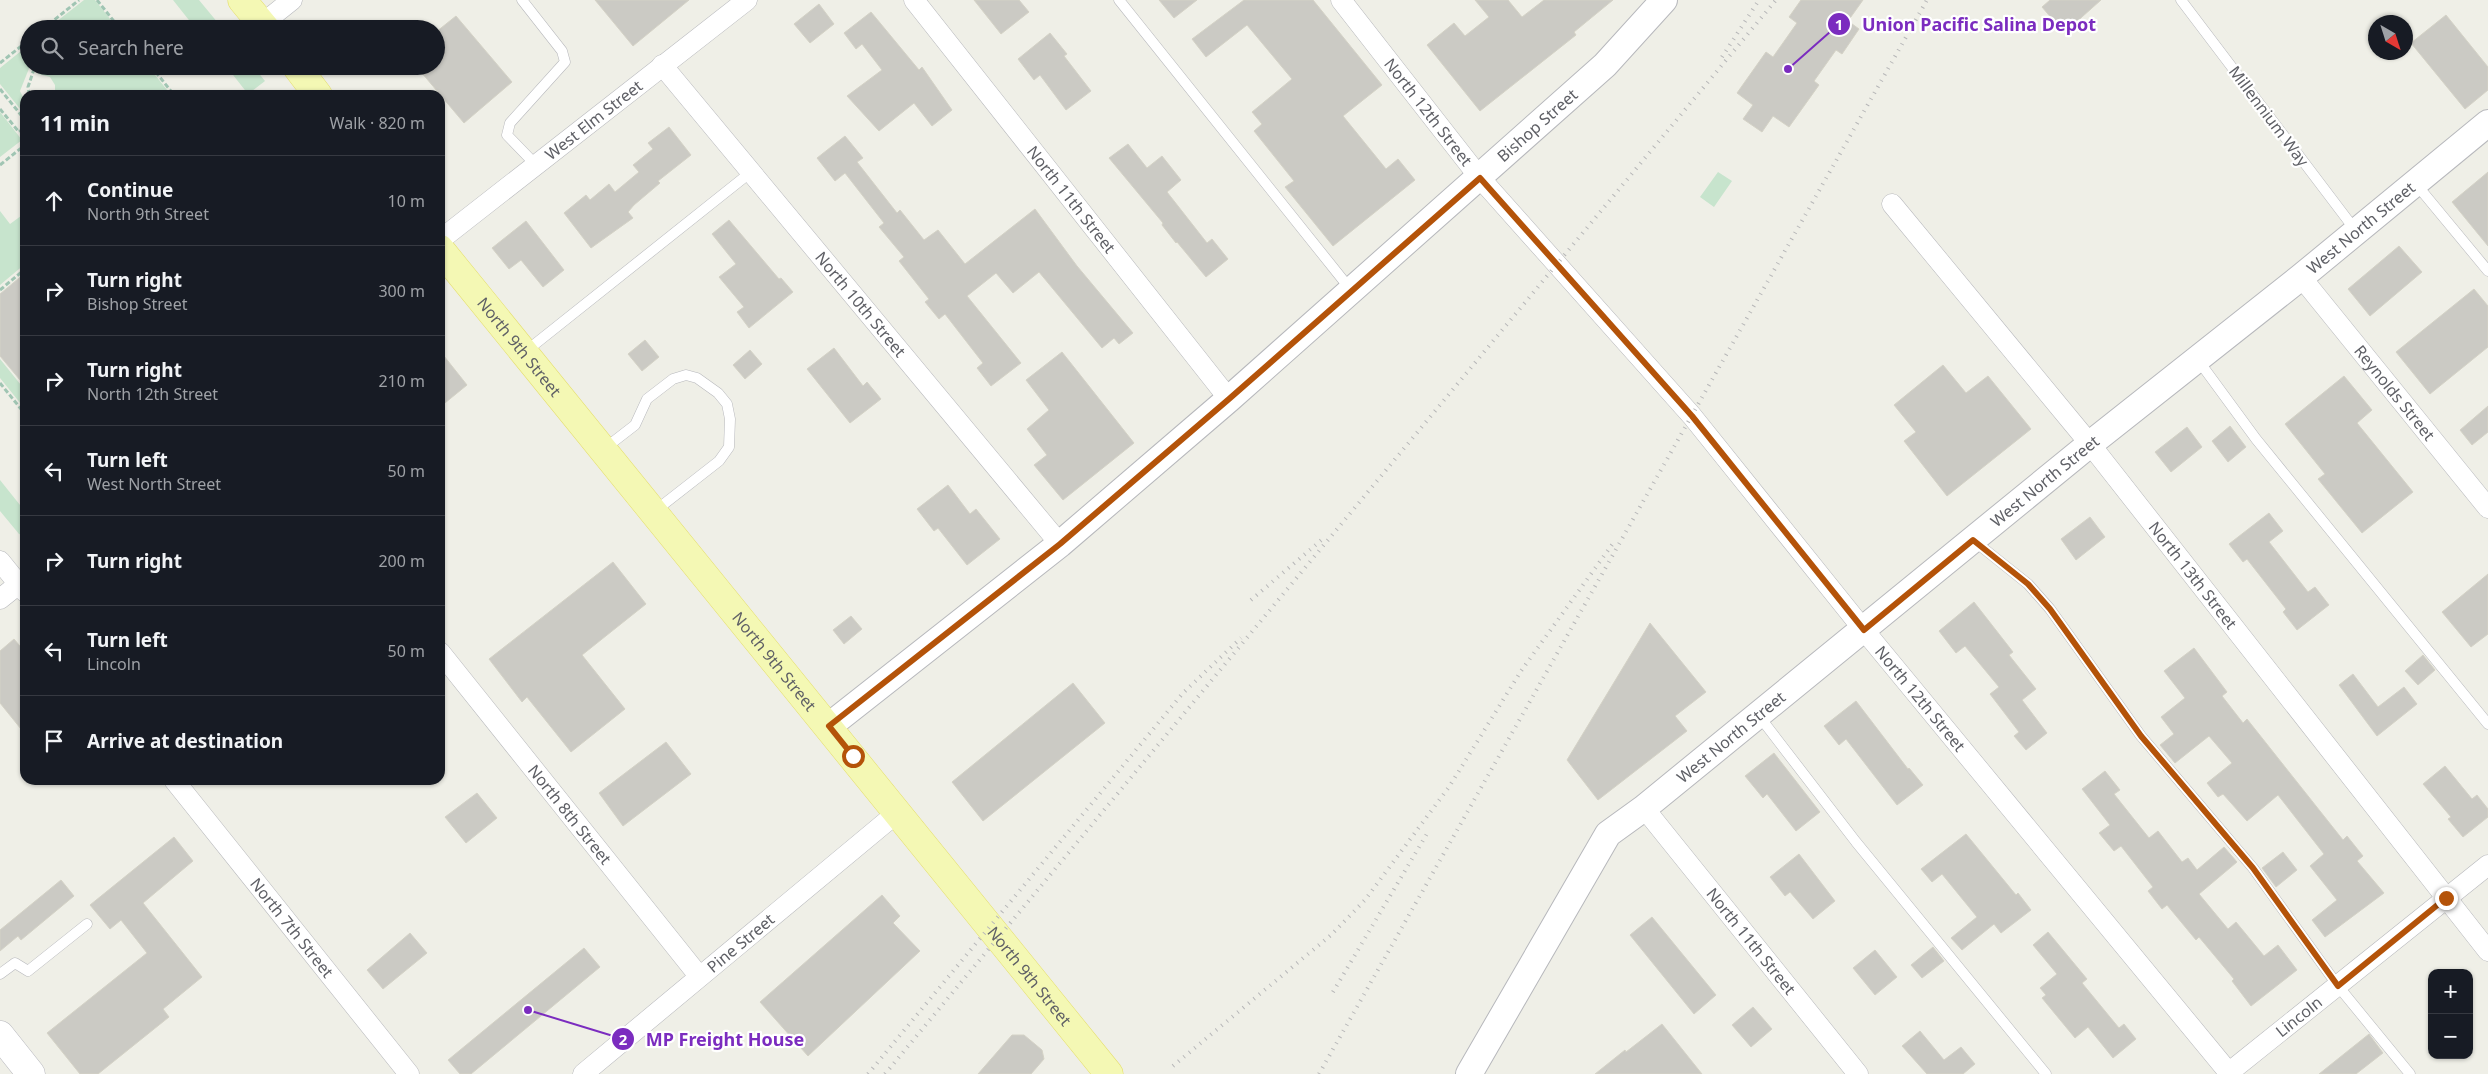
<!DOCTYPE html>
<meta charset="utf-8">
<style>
:root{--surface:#171b24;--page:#242831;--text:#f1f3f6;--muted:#9ea1a6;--line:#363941}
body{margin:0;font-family:"Noto Sans",sans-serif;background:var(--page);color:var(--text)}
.controls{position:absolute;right:15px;bottom:15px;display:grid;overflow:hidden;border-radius:10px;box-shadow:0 1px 4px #0004}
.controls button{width:45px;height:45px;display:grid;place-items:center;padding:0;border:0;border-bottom:1px solid var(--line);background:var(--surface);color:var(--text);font:25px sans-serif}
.compass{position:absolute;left:2368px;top:15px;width:45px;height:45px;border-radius:50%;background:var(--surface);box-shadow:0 1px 4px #0004;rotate:141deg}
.stop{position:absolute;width:15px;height:15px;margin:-11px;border:4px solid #b45309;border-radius:50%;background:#fff}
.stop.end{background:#b45309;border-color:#fff;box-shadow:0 1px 5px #0008}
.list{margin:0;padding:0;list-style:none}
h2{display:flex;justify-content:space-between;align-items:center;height:65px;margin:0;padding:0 20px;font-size:21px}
h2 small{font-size:16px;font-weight:400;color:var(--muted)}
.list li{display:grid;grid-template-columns:32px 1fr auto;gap:15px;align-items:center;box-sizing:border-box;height:90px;padding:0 20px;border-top:1px solid var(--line)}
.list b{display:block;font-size:19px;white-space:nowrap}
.list p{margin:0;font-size:16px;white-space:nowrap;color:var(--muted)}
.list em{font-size:16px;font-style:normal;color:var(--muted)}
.icon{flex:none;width:28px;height:28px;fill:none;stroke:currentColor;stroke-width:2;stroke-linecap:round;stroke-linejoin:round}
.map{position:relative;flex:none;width:2488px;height:1074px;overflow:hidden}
.search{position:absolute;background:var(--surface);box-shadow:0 1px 4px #0004;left:20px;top:20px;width:425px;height:55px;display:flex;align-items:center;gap:12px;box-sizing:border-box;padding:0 18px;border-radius:28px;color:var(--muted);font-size:19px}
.panel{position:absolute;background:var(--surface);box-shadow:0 1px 4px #0004;left:20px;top:90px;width:425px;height:695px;border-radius:15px}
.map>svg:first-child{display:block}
.green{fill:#c7e4cd}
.building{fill:#cbcac4;stroke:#d4d2c6}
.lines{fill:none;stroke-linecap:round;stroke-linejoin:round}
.service-casing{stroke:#b7b8bc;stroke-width:11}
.minor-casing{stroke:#b7b8bc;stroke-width:21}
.tertiary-casing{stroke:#b7b8bc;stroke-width:28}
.secondary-casing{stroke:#b6b7bd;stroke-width:29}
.primary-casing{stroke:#e5de6b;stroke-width:29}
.path{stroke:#a0c5b3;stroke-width:3;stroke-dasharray:5 2.5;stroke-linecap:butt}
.service{stroke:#fff;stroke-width:10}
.minor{stroke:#fff;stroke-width:20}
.tertiary{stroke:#fff;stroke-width:26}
.secondary{stroke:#fff;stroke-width:28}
.primary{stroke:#f4f8b4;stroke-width:28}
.rail{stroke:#b7b7b8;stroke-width:4;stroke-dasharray:1 6;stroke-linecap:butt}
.route{stroke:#b45309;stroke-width:6}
.labels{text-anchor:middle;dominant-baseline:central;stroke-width:4.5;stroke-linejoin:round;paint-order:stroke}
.street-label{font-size:16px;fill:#5f6066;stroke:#fff}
.leader{fill:none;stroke:#7b2cbf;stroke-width:2}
.callout-dot{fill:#7b2cbf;stroke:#fff;stroke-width:2}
.mark-label{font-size:15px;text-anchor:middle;font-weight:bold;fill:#fff}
.callout-label{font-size:18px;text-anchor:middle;font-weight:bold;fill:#7b2cbf;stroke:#fff;stroke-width:4.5;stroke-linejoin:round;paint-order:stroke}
</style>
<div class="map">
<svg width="2488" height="1074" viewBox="0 0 2488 1074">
<rect width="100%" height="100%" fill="#efefe7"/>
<path class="green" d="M84,0H95L118,29H47Z
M173,0H199L223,29H196Z
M26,47L30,66L20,91L25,101V115L0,84V68Z
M38,66H148L171,95H55V85L50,77L38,74Z
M226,66H253L265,81L248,94Z
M0,112L22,140L0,157Z
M1718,172L1732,181L1714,207L1700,197Z
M0,211L10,224L25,213V264L0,285Z
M0,359L25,390V409L0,378Z
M0,480L20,505L25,501V536L19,534L0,511Z"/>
<path class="building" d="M595,0H689L633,46Z
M974,0H1019L1029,12L1001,34Z
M1159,0H1197L1174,18Z
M1244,0H1313L1382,85L1343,116L1386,169L1398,159L1415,180L1333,246L1285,187L1294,181L1254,131L1262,124L1252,112L1292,79L1247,25L1206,57L1192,39Z
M1475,0H1508L1522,17L1544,0H1613L1574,32L1576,35L1480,111L1427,45L1454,23L1465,36L1489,17Z
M1801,0H1863L1848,21L1859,29L1842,54L1836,50L1814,81L1819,85L1789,127L1773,116L1762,132L1743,119L1753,105L1737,93L1766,52L1773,57L1797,23L1789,17Z
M2050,0H2101L2064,33L2042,7Z
M819,4L834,24L810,43L794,24Z
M871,12L919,70L922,67L952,110L932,126L914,103L879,131L847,96L882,70L862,44L856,49L844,33Z
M2446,15L2488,67V90L2465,109L2411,43Z
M456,16L512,82L464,123L416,66H436V32Z
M1050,33L1067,54L1064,56L1091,91L1066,110L1040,75L1034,80L1018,59Z
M669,127L691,155L658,181L660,183L634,205L628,212L633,218L591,248L564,213L586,195L590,200L609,184L615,192L639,172L633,165L653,149L648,143Z
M845,136L863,158L857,162L897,213L900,210L924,240L938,230L965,264L1035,209L1077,266L1133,333L1119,344L1114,338L1102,348L1039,272L1013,293L996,273L967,296L1021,363L991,386L977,368L983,363L945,314L939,319L925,302L929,299L899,261L904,257L879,227L884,223L845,173L835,181L817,158Z
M1128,144L1147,168L1162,156L1181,180L1167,192L1207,243L1212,239L1228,259L1206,277L1177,242L1176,243L1162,225L1163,223L1109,158Z
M2488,172V246L2452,202Z
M729,220L779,279L781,278L793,292L749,328L737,312L744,307L719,277L736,264L712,234Z
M526,221L564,270L543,287L521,260L509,269L492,248Z
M2399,246L2422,272L2370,316L2348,289Z
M25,273V386L0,356V294Z
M2474,289L2488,306V347L2430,394L2396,352Z
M645,340L659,357L642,371L628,354Z
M834,348L863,386L867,382L881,399L850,423L807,369Z
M750,350L762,364L745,379L733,365Z
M440,351L467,385L440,407Z
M1062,352L1134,443L1063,500L1034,465L1047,455L1027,429L1049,410L1026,380Z
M1943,365L1966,393L1988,376L2031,429L1947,496L1904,441L1916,432L1894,405Z
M2344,376L2372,410L2357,423L2413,492L2362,533L2318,479L2325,474L2285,424Z
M2488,406V432L2472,445L2460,430Z
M2230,426L2246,447L2228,462L2212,441Z
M2187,427L2202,447L2171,472L2155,452Z
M948,485L970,514L976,509L1000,539L967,565L938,528L934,531L917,509Z
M2269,513L2283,531L2269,542L2308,592L2315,587L2329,605L2297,630L2283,612L2286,609L2247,559L2243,562L2229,544Z
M2090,517L2105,537L2076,560L2061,539Z
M613,562L646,604L582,655L625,709L571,752L527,697L522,702L489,659Z
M2488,574V634L2471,647L2442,612Z
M1974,602L2013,652L2009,655L2036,689L2022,700L2047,733L2026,750L2014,736L2019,732L1990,694L1999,687L1965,646L1956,653L1939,631Z
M851,616L862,629L844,644L833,630Z
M1650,623L1706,692L1675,716L1687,731L1598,800L1567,760Z
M14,639L25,652V734L0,703V651Z
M2194,648L2227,692L2222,696L2243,723L2247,719L2343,840L2347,836L2363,856L2357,861L2384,893L2325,937L2312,920L2337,900L2310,866L2324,854L2278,795L2247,821L2223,794L2218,797L2207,783L2232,763L2209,736L2175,763L2160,745L2174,734L2161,717L2185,698L2164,671Z
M2423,655L2435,670L2418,685L2405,671Z
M2353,674L2378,707L2404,687L2417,704L2377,736L2339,685Z
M1073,683L1105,723L983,821L952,782Z
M1856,701L1908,769L1909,768L1923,785L1897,805L1846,739L1839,745L1824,726Z
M666,742L691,774L623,826L599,793Z
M1774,753L1820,812L1796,831L1767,794L1763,798L1745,776Z
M2445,766L2472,799L2477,795L2488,809V817L2463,837L2448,819L2451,817L2423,784Z
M2105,771L2120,790L2114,794L2149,838L2158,831L2182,862L2188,858L2197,870L2224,847L2237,862L2199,894L2228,929L2236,922L2264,956L2278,945L2297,970L2251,1006L2232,981L2234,979L2199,937L2196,940L2167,905L2162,909L2148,891L2153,887L2121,846L2114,851L2099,833L2110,825L2082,789Z
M477,793L497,818L466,843L445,817Z
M1966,834L2016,895L2018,893L2031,910L2001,933L1994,924L1962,950L1951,938L1977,917L1942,874L1932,882L1921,869Z
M174,837L193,861L143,903L202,977L163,1009L169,1017L98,1074H80L47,1033L147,953L121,920L110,929L90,905Z
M2283,852L2297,870L2276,887L2262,868Z
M1799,854L1835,901L1813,919L1790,892L1785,896L1770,877Z
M61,880L74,896L21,940L18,936L0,951V930Z
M882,895L900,916L893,923L920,951L808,1056L760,1002Z
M1652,917L1716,995L1694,1014L1630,935Z
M2048,932L2087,979L2082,983L2119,1028L2124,1024L2136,1039L2113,1058L2088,1027L2075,1038L2042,998L2046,995L2040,988L2057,974L2033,945Z
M410,933L427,953L383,989L367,970Z
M1933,947L1944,961L1922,978L1911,965Z
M584,948L600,967L471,1074H460L448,1060Z
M1875,950L1897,977L1875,995L1853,968Z
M1753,1007L1772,1029L1751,1047L1732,1025Z
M1662,1024L1702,1074H1595L1625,1050L1626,1052Z
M1920,1031L1944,1060L1961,1047L1975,1064L1963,1074H1927L1902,1046Z
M2369,1034L2383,1053L2356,1074H2319Z
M1012,1035H1024L1042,1050L1044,1059L1031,1074H978Z"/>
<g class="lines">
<g class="service-casing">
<path id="service" d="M522,0L562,51L565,62L510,123L507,135L536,165
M1119,0L1351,290
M2181,0L2356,231
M2416,184L2488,271
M525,352L751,172
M2198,360L2256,439L2488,724
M604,449L635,425L647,399L673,379L686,375L697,378L718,393L727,404L730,419L729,447L719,461L655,511
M1973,540L2028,584L2050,609L2141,736L2253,868L2338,986L2410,1074
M1759,716L1856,842L2046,1074
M0,974L15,963L28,971L87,924"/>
</g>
<g class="minor-casing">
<g id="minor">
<path id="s1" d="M914,0L1229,399"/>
<path id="s2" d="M1341,0L1480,178L1692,416L1863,629L2230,1074"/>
<path d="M262,24L292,0"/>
<path id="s3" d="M662,65L1060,544"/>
<path id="s4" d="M1892,204L2090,444L2488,951"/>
<path id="s5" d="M440,240L747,0"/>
<path id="s6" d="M2301,277L2488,508"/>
<path d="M0,561L25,592"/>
<path d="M0,599L25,579"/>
<path id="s7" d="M440,652L699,976"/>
<path id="s8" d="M174,780L409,1074"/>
<path id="s9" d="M1644,808L1858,1074"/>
<path id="s10" d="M583,1074L898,812"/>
<path id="s11" d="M2227,1074L2488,865"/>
</g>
</g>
<g class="tertiary-casing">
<g id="tertiary">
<path id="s12" d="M829,726L1060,544L1229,399L1605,65L1664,0"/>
<path id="s13" d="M1469,1074L1608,834L1644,808L2090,444L2301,277L2488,123"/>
</g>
</g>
<g class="secondary-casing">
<path id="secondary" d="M0,1035L31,1074"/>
</g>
<g class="primary-casing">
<g id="primary">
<path d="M242,0L266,29"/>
<path d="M296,66L318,95"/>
<path id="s14" d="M440,249L1109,1074"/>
</g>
</g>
<path class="path" d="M97,0L120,29
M43,29L79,0
M0,63L29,40
M151,66L174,95
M0,89L25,120
M29,95L28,87L35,66
M0,109L19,132L25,127
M0,165L25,145
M0,290L25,269
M0,383L25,414"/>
<use href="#service" class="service"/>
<use href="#minor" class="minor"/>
<use href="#tertiary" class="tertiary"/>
<use href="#secondary" class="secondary"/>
<use href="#primary" class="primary"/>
<path class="rail" d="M1722,57L1759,0
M1251,600L1325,537
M1333,992L1428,832
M1173,1066L1331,935L1365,900L1449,787L1521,671L1614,542
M868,1074L1183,693L1241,638
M885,1074L1776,0
M1319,1074L1927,0"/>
</g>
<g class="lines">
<path class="route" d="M853,756L829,726L1060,544L1229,399L1480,178L1692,416L1864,630L1973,540L2028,584L2050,609L2141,736L2253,868L2338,986L2446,898"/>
</g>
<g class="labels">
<g class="street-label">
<text stroke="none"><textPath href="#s2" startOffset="142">North 12th Street</textPath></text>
<text transform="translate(2269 116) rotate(53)">Millennium Way</text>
<text stroke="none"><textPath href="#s5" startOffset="195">West Elm Street</textPath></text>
<text stroke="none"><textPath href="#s12" startOffset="929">Bishop Street</textPath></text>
<text stroke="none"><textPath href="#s1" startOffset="254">North 11th Street</textPath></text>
<text stroke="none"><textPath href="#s13" startOffset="1244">West North Street</textPath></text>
<text stroke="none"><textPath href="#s3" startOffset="311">North 10th Street</textPath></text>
<text stroke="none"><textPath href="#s14" startOffset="126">North 9th Street</textPath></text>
<text stroke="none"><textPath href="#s6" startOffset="149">Reynolds Street</textPath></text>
<text stroke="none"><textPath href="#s13" startOffset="839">West North Street</textPath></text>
<text stroke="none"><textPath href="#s4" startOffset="478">North 13th Street</textPath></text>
<text stroke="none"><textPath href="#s14" startOffset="531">North 9th Street</textPath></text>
<text stroke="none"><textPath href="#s2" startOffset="908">North 12th Street</textPath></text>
<text stroke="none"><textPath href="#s13" startOffset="434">West North Street</textPath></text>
<text stroke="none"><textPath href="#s7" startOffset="208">North 8th Street</textPath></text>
<text stroke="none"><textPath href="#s8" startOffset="189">North 7th Street</textPath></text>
<text stroke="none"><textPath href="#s9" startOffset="171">North 11th Street</textPath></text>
<text stroke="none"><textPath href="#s10" startOffset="205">Pine Street</textPath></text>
<text stroke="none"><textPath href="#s14" startOffset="936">North 9th Street</textPath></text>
<text stroke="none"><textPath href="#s11" startOffset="92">Lincoln</textPath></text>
</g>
</g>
<path class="leader" d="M1788 69L1839 24M528 1010L623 1039"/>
<g class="callout-dot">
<circle cx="1788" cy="69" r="5"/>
<circle cx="528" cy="1010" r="5"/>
<circle cx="1839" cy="24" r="12"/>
<circle cx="623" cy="1039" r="12"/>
</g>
<g class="mark-label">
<text x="1839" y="30">1</text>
<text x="623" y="1045">2</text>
</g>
<g class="callout-label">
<text x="1979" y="31">Union Pacific Salina Depot</text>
<text x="725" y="1046">MP Freight House</text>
</g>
</svg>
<div class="controls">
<button>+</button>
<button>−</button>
</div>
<svg class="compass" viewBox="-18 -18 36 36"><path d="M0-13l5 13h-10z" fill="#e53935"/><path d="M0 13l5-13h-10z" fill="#9ea1a6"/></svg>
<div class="stop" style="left:853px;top:756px"></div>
<div class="stop end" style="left:2446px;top:898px"></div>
<div class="search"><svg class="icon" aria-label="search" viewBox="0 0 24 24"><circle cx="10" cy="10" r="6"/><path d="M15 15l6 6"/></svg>Search here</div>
<section class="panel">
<h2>11 min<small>Walk · 820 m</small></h2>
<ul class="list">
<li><svg class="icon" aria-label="ahead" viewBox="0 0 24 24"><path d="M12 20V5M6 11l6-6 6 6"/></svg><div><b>Continue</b><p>North 9th Street</p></div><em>10 m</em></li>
<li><svg class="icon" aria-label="right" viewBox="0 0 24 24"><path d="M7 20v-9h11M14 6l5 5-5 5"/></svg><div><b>Turn right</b><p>Bishop Street</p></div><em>300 m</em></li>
<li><svg class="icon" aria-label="right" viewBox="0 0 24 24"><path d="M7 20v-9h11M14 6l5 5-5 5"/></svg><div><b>Turn right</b><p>North 12th Street</p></div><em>210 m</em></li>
<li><svg class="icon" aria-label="left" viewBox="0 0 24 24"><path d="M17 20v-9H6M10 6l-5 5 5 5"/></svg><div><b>Turn left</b><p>West North Street</p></div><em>50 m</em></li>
<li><svg class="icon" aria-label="right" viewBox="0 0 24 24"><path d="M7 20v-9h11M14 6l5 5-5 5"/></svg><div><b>Turn right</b></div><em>200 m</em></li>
<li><svg class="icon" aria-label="left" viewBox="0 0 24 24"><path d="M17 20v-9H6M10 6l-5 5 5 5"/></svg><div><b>Turn left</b><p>Lincoln</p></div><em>50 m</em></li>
<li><svg class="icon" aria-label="arrive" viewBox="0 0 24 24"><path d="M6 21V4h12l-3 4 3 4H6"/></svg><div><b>Arrive at destination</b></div></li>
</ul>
</section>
</div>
